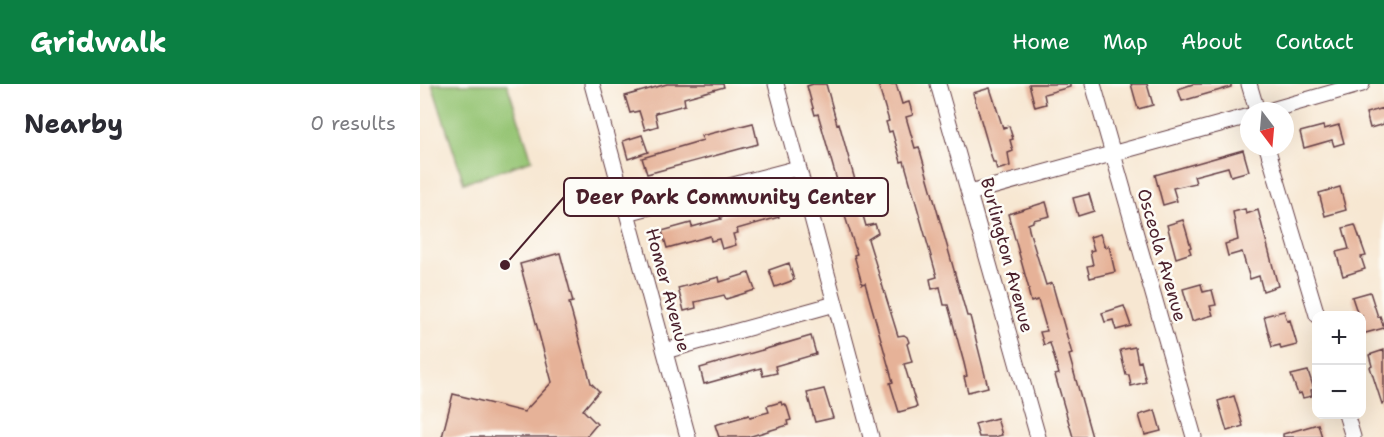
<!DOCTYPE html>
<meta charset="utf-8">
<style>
:root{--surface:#fff;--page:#f2f2f3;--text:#2b2b33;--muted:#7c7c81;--line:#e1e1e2;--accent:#0b8043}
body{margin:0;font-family:"Shantell Sans",sans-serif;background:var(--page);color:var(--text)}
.controls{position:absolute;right:18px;bottom:18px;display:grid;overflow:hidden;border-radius:12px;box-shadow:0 6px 24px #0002}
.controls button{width:54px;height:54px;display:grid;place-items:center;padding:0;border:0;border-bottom:2px solid var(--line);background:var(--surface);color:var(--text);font:30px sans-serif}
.compass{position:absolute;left:820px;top:18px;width:54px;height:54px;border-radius:50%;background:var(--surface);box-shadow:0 6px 24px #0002;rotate:164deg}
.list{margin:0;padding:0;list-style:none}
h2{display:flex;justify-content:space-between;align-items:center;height:78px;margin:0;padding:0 24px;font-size:26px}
h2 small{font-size:20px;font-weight:400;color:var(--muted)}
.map{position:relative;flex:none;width:964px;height:353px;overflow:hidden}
header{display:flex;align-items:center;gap:36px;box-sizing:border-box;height:84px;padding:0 30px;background:var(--accent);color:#fff}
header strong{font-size:28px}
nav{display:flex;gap:33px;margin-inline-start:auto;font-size:21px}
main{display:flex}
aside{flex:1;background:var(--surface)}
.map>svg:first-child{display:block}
.green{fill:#96c574;stroke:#707250;stroke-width:1.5}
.building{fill:#e6b298}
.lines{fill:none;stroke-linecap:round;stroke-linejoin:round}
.street-casing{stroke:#643d44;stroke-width:17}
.street{stroke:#fff;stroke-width:15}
.labels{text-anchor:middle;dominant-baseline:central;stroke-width:5;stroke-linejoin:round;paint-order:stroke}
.street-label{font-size:18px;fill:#4a1f2b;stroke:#fdfcf7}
.leader{fill:none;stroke:#4a1f2b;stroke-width:2}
.callout-dot{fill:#4a1f2b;stroke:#fdfcf7;stroke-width:2}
.callout{fill:#fdfcf7;stroke:#4a1f2b;stroke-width:2}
.callout-label{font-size:20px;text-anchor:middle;font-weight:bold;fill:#4a1f2b}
</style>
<header>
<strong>Gridwalk</strong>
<nav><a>Home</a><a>Map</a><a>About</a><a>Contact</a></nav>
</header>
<main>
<aside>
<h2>Nearby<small>0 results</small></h2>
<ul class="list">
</ul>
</aside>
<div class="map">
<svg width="964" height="353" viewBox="0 0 964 353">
<rect width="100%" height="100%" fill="#fdfcf7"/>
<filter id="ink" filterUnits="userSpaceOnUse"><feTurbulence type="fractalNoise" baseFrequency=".0167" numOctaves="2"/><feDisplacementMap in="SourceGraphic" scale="12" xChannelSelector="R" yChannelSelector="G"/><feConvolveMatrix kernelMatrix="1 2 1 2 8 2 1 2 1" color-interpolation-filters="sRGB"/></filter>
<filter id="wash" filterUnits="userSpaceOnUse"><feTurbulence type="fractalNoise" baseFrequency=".008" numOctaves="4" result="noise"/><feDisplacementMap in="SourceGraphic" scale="24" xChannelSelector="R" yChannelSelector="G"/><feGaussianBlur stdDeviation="1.35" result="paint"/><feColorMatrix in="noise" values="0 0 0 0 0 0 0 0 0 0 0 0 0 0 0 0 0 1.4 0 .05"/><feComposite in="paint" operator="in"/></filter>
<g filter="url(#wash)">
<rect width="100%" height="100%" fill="#f7e7d2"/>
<path class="green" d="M12,0H87L112,76L44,99Z"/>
<g id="blocks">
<path class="building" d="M247,0H303L304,3L264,14L265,21L235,29L238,42L225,46L219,27L210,29L205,12Z
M393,0H406L417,40L419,39L427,68L439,110L437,111L446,142L455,140L458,149L448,155L478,252L484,251L487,253L489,258L487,260L492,278L484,280L497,323L479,328L470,299L473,298L445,199L442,200L434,171L437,170L424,129L426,128L398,30L395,31L387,2Z
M458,0H476L482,20L489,18L493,31L486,33L495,64L499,63L547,232H550L568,303L548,308L544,293L547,292L544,279L528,221H524L520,203L512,205L510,195L517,193L484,77L481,78L472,47L469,48L466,38L469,37Z
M609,0H650V3L624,10L626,20L615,23Z
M711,0H727L733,21L718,25Z
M773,0H811V3L762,17L758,5Z
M570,4L583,44L589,42L593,55L590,56L593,67L588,69L590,82L577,86L575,78H573L553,9Z
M964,24V40L950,44L946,29Z
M333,39L338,60L227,90L222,74L283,56L281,52Z
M919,41L924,59L914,62L912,56L884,64L880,48L903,42L904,45Z
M222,51L228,68L208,75L203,57Z
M823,66L829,87L811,92L808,83L774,92L776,99L753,104L757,117L743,121L735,91Z
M920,103L926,126L905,132L899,109Z
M669,110L674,127L658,132L653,114Z
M355,118L359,133L317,145L318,149L313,150L316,161L302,165L299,155L291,157L290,152L247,164L242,147L271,139L272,143L301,135L300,133Z
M626,118L630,132L613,136V138L608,140L609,146L626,201L632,199L652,270L649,271L672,353H653L635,291L639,290L630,259L624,261L620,248L627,247L618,216L611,218L608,206L609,205L588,130Z
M825,125L826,130L838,126L858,202L843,207L839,192L830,195L822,168L808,172L805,160L818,156L813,128Z
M763,136L771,163L769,164L771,169L756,174L747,141Z
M935,141L946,172L941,173L945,185L923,192L916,168L929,165L923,144Z
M680,150L685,163L689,162L695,188L670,194L667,182L673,181L670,167L674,166L670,153Z
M140,169L153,218L149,219L171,299L179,307L163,326L177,340L166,353H22L33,310L104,328L132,298L100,180Z
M369,179L374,196L355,203L349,186Z
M329,189L335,206L306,215L304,211L275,218L276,224L264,227L258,204L299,193L300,198Z
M781,200L783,208L792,206L796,221L790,222L793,231L772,237L763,205Z
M950,208L958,233L960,232L964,244L942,250V231H938L932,213Z
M704,222L711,242L696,246L693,236L685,238L682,229Z
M864,227L867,237L870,236L877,261L861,265L860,261L852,263L844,232Z
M391,252L396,270L355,282L357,289L343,292L341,284L284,300L280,284Z
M715,263L718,278L721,277L726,298L711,302L709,291H706L700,266Z
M964,266V319L962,320L950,283L952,282L949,271Z
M888,287L894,305L891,306L892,312L883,314L881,309L878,310L871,291Z
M404,305L413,334L395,338L387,309Z
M814,312L823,342L807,347L798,317Z
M361,318L362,321L365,320L367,323L371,336L367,337L368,341L328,353H299L295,341L329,331L330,333L349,328L347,322Z
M735,326L741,347L725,351L719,331Z
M577,334L582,351L574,353H559L555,340Z
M898,340L902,353H863V350Z"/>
</g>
</g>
<g filter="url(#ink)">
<use href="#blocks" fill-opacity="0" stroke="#643d44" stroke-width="1.5"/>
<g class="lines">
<g class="street-casing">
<path id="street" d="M172,0L268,353
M356,0L451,353
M518,0L618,353
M673,0L774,353
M829,0L837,27
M848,27L942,0
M847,63L897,231
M550,109L829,32
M207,129L378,84
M245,267L415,220
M926,330L933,353"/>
</g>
<use href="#street" class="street"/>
</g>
</g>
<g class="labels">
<g class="street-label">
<text transform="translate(587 171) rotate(75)">Burlington Avenue</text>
<text transform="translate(742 171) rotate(74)">Osceola Avenue</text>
<text transform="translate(248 206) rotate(75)">Homer Avenue</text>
</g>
</g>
<path class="leader" d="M85 181L144 113"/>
<circle class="callout-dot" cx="85" cy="181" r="6"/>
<rect class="callout" x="144" y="94" width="324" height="38" rx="6"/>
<g class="callout-label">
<text x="306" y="120">Deer Park Community Center</text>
</g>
</svg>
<div class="controls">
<button>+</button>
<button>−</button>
</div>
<svg class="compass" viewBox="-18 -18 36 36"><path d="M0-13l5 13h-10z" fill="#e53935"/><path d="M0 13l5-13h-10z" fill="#7c7c81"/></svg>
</div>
</main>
